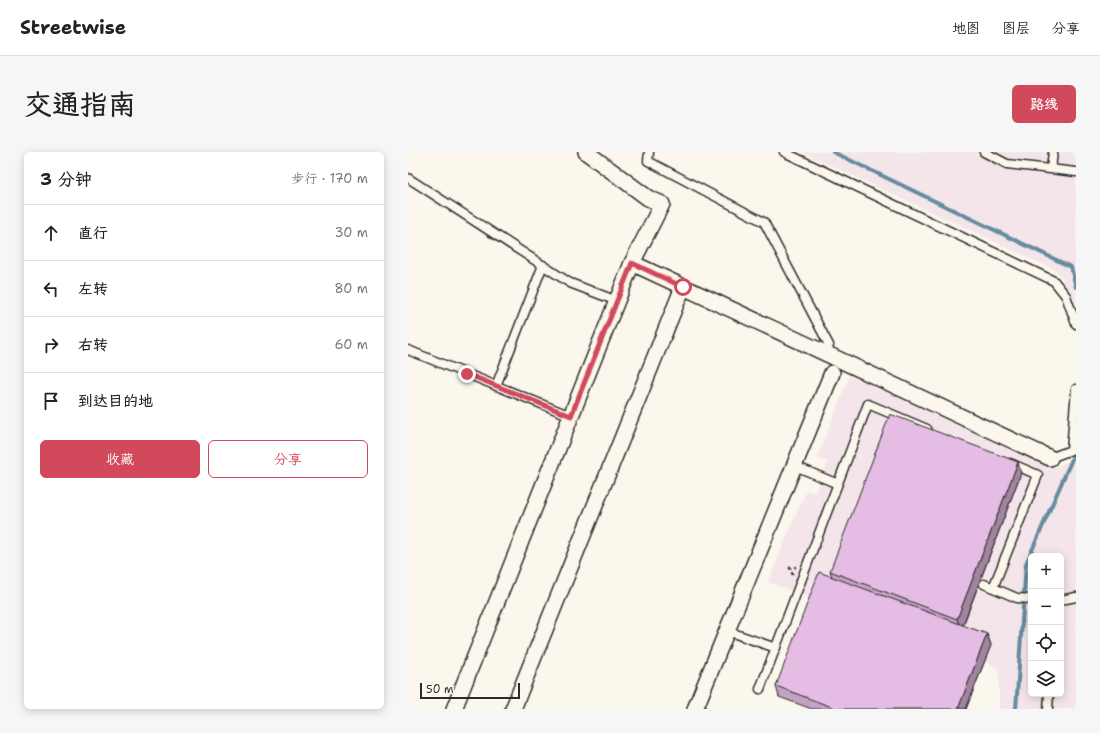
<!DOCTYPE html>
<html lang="zh">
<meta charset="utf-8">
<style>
:root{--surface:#fff;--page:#f6f6f6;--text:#222;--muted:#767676;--line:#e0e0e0;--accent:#d1495b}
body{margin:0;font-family:"Shantell Sans","LXGW WenKai TC",sans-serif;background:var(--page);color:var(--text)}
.controls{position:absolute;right:12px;bottom:12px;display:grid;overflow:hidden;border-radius:6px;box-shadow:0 2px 10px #0003}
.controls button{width:36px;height:36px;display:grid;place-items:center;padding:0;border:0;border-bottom:1px solid var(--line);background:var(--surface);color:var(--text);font:20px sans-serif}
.scale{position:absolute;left:12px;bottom:10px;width:100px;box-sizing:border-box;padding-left:4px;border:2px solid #2b2b2b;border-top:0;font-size:11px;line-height:14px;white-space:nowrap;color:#2b2b2b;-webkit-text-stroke:3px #fbf7ec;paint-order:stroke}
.stop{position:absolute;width:12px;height:12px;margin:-9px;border:3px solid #d1495b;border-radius:50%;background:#fff}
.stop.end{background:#d1495b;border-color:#fff;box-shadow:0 1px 4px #0008}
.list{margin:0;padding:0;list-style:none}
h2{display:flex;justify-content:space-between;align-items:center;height:52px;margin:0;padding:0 16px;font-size:17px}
h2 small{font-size:13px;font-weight:400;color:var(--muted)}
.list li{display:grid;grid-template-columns:26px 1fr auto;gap:12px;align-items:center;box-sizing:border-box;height:56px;padding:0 16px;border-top:1px solid var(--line)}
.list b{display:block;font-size:15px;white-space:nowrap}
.list em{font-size:13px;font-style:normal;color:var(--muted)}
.actions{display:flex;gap:8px;padding:12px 16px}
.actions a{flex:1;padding:9px 0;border:1px solid var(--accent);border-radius:6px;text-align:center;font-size:14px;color:var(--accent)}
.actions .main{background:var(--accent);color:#fff}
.icon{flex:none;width:22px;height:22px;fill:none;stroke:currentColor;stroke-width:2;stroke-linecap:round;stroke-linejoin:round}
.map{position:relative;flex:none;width:668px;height:557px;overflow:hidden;border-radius:6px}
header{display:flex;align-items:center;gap:24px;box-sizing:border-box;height:56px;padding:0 20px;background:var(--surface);border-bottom:1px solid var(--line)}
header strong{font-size:19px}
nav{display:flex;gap:22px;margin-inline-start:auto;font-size:14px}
.intro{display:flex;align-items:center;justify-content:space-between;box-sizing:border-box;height:96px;padding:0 24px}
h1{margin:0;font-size:28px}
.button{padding:10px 18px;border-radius:6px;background:var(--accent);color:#fff;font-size:14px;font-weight:700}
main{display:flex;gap:24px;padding:0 24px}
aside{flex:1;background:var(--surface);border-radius:6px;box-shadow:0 2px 10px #0003}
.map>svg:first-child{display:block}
.built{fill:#f4e5ea;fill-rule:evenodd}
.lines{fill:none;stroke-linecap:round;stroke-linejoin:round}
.stream{stroke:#658c9f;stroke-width:4}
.service-casing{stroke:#2b2b2b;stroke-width:11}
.minor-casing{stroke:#2b2b2b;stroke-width:18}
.path{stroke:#2b2b2b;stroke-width:2.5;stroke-dasharray:3 3;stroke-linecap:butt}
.service{stroke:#fbf7ec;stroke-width:8}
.minor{stroke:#fbf7ec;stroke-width:15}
.wall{fill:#c5a2c4;stroke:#2b2b2b}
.shaded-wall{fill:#a084a0;stroke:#2b2b2b}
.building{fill:#e5bce4;stroke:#2b2b2b}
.route{stroke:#d1495b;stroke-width:5}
</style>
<header>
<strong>Streetwise</strong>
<nav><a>地图</a><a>图层</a><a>分享</a></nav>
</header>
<div class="intro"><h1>交通指南</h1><a class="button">路线</a></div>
<main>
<aside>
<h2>3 分钟<small>步行 · 170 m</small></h2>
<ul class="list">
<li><svg class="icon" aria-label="ahead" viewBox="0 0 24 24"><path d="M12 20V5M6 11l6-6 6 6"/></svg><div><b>直行</b></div><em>30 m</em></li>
<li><svg class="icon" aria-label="left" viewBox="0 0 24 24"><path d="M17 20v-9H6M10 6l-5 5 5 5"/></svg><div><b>左转</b></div><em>80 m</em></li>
<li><svg class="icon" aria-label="right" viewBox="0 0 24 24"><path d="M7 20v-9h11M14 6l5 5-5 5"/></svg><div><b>右转</b></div><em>60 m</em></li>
<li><svg class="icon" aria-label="arrive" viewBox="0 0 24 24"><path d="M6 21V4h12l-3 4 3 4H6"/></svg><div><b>到达目的地</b></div></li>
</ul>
<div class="actions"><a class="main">收藏</a><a>分享</a></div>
</aside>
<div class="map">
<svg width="668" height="557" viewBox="0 0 668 557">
<rect width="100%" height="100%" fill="#fbf7ec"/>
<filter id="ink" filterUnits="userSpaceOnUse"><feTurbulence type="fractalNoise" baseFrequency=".025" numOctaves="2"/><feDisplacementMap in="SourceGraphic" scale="8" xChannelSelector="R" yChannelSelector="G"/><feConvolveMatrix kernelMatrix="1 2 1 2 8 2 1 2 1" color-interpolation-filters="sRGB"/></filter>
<g filter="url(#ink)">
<path class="built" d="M394,0H668V168L653,124L647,118Z
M442,223L644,317L661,309L668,289V557H591V517L578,510L360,430L398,339L407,341L420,310L409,306ZM623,404H653V542H623Z"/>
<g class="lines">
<path class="stream" d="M425,0L663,115L668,135
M608,557L618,412L668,298"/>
<g class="service-casing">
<path id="service" d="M241,0L240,9L356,70L421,193
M376,0L646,129L658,144L668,172
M576,0L599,12L668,20
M643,17L645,0
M0,26L162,131L209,149
M0,198L163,264
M88,234L135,113
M642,306L663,298L668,237
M387,314L430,332
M576,432L609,446L623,447
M585,436L630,323L602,311
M653,448L668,445
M319,479L368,496
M352,537L460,252L519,277
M640,557L641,542"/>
</g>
<g class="minor-casing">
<path id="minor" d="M224,111L642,306
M46,557L224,111L254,52L240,46L178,0
M105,557L275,135
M287,557L424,221"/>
</g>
<path class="path" d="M385,423L382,416L388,415"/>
<use href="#service" class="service"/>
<use href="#minor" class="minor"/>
</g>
<path class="wall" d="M613,321L555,474L579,482L583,493L558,557H404L371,545L368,534L424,425L422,419Z"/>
<path class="shaded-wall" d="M610,310L613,321L553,478L549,467Z
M579,482L583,493L558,557H550Z"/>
<path class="building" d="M482,262L610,310L549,467L422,419Z
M411,420L579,482L550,557H429L368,534Z"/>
</g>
<g class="lines" filter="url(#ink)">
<path class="route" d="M59,222L163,264L224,111L275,135"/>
</g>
</svg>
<div class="controls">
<button>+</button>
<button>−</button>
<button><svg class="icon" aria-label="locate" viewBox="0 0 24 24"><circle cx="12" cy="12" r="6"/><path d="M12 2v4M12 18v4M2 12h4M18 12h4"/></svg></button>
<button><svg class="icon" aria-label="layers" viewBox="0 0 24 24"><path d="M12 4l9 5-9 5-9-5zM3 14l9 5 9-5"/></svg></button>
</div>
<div class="scale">50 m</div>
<div class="stop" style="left:275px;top:135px"></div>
<div class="stop end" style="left:59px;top:222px"></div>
</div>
</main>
